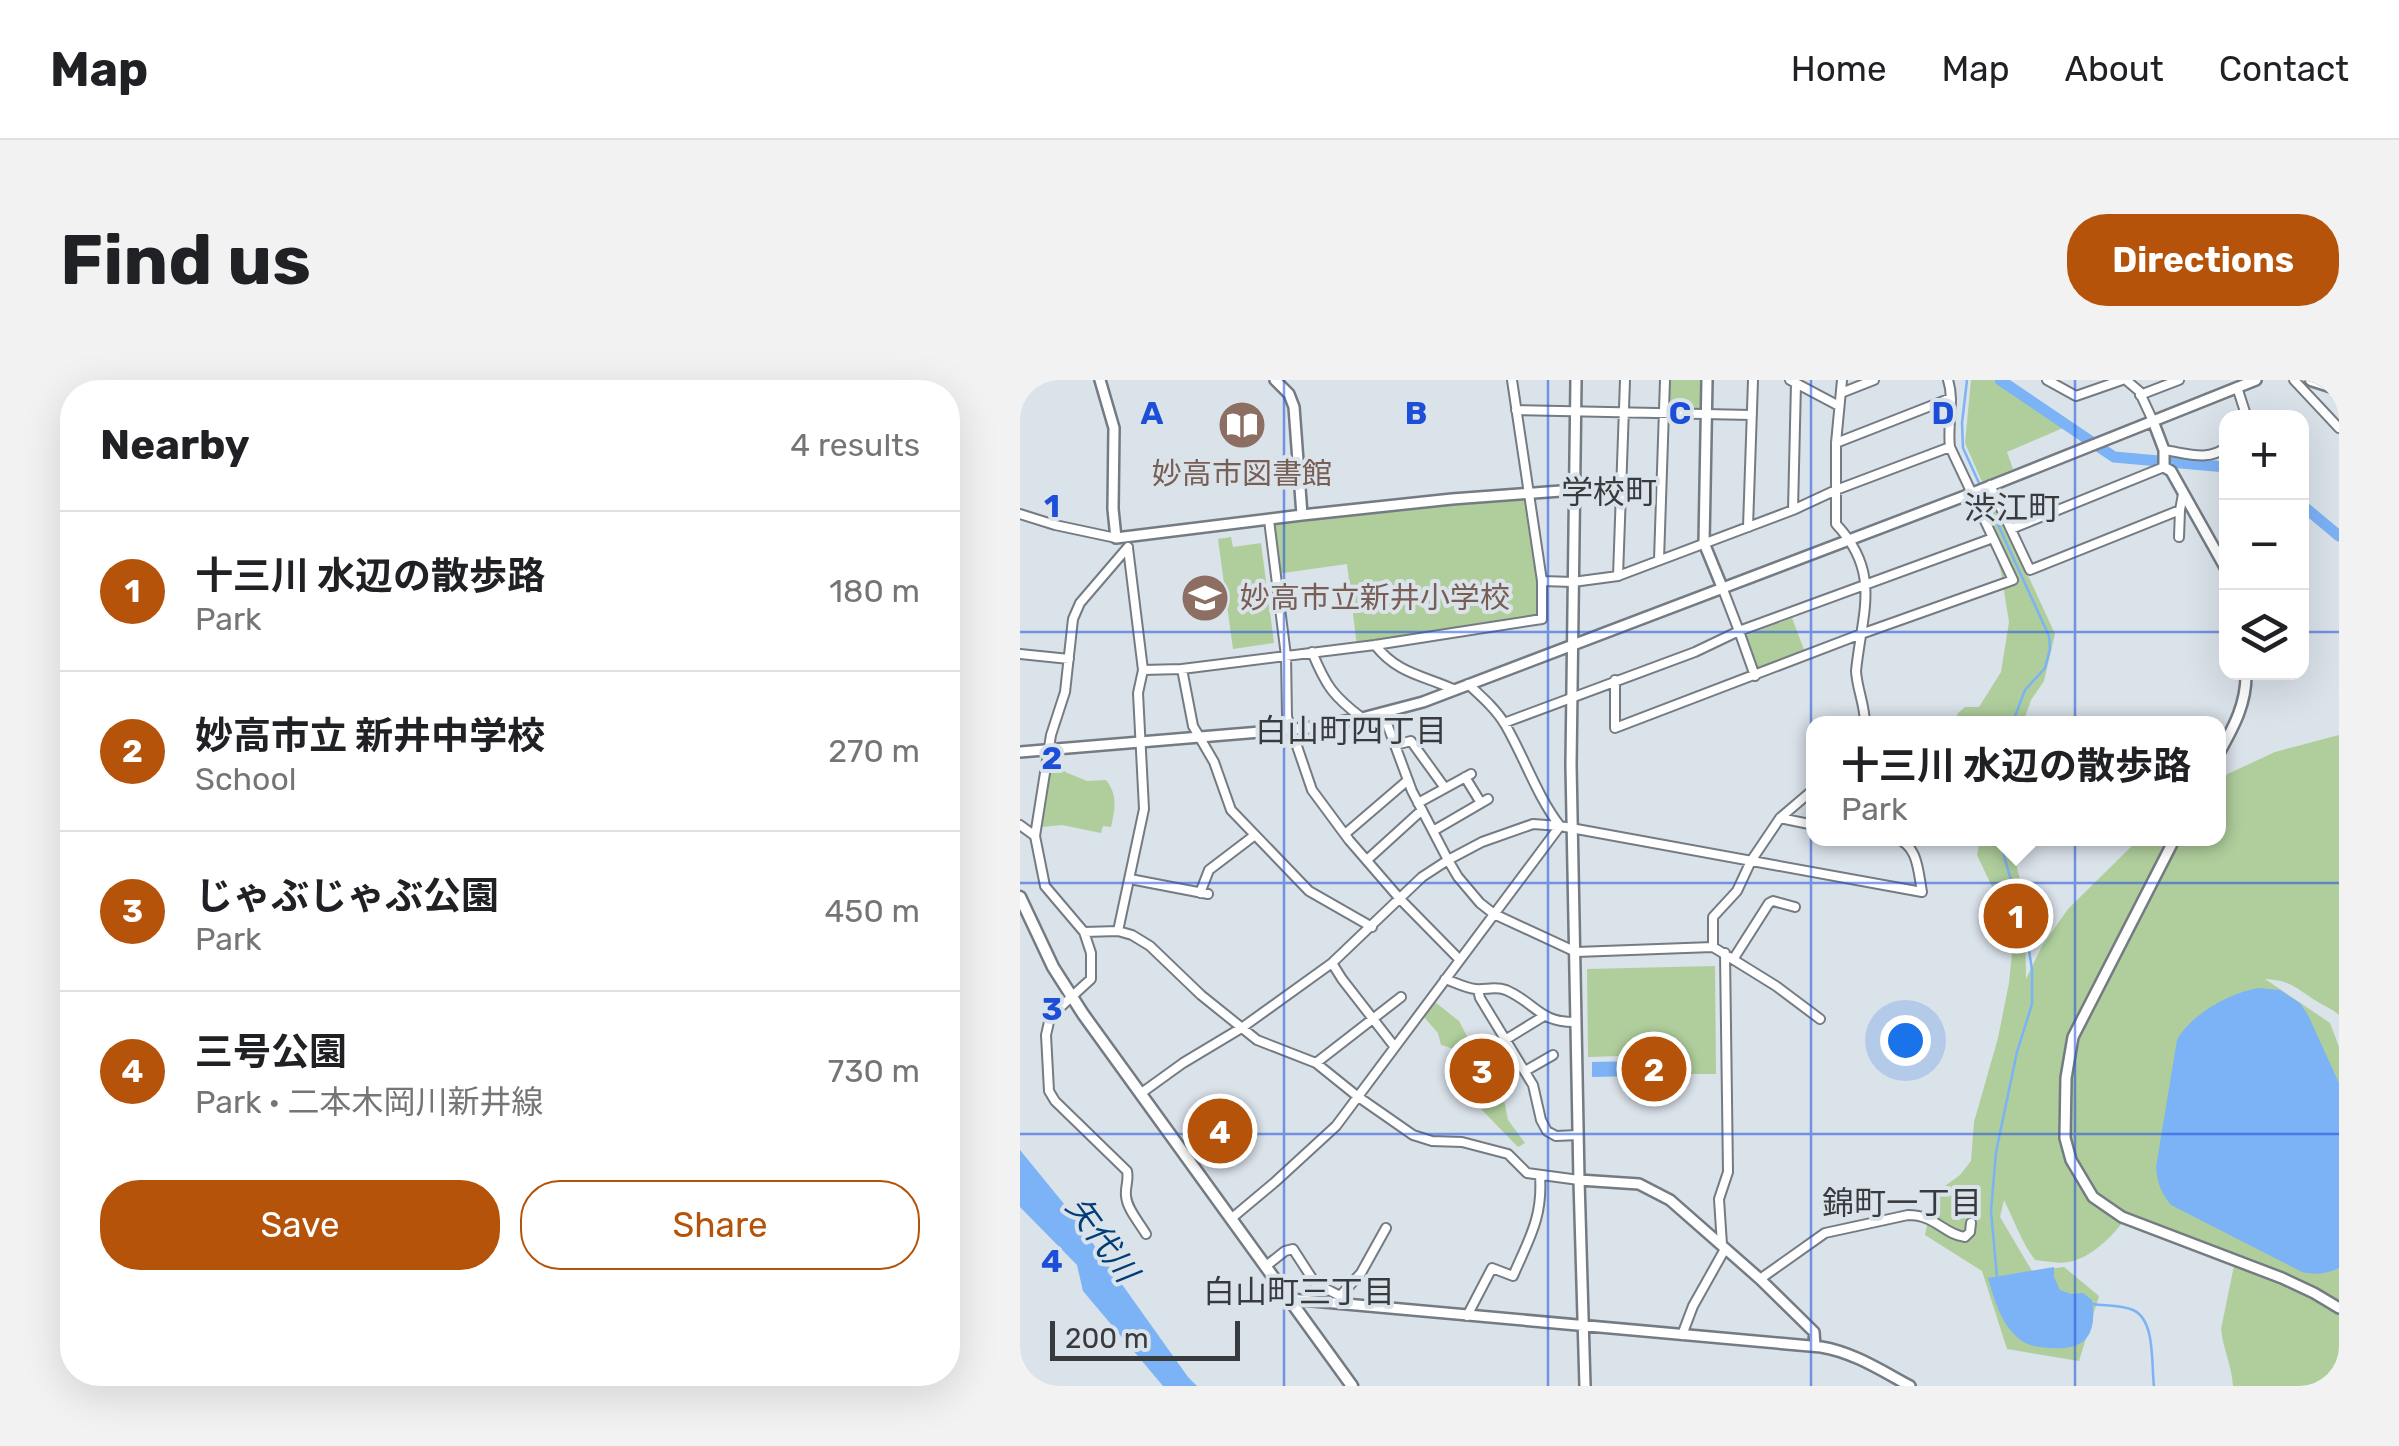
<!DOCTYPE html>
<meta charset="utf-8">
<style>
:root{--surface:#fff;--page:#f2f2f2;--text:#202124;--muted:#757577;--line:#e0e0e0;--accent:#b45309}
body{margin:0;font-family:Rubik,"Noto Sans JP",sans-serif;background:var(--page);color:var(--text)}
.controls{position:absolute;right:30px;top:30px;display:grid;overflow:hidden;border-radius:20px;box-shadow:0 10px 40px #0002}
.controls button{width:90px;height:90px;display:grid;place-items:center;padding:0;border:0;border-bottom:2px solid var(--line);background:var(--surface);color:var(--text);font:50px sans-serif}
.scale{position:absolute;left:30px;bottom:25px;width:190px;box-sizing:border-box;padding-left:10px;border:5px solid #383b3e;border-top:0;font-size:28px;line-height:35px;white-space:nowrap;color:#383b3e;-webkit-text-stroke:8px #dae2ea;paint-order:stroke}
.you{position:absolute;left:885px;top:660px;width:35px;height:35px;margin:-25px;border:8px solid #fff;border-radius:50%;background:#1a73e8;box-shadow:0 0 0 15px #1a73e833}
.badge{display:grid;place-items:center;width:65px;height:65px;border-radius:50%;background:var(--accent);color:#fff;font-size:32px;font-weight:700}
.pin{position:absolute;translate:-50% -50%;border:5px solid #fff;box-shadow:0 2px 10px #0006}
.popup{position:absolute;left:786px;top:336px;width:420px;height:130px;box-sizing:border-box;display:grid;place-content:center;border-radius:20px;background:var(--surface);filter:drop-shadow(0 2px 8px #0005);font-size:32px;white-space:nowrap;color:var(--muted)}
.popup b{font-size:38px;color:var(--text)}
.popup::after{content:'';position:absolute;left:50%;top:100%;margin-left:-20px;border:20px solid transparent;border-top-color:var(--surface)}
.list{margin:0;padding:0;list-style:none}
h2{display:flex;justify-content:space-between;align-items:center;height:130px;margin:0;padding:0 40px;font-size:42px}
h2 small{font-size:32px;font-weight:400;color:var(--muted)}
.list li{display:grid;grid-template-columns:65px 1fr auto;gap:30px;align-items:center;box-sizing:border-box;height:160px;padding:0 40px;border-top:2px solid var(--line)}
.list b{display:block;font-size:38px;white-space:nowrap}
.list p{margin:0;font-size:32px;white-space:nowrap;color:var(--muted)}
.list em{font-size:32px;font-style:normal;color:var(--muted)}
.actions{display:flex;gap:20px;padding:30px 40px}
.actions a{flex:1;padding:22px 0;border:2px solid var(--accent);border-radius:40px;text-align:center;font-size:35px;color:var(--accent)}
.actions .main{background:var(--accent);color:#fff}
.icon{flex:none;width:55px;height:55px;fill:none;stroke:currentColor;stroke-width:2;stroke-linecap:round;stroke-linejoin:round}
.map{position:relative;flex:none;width:1319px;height:1006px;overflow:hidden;border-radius:40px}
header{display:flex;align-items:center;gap:60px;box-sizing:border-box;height:140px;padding:0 50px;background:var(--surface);border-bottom:2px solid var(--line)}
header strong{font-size:48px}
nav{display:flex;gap:55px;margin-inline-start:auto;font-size:35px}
.intro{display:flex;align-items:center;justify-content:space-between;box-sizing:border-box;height:240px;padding:0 60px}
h1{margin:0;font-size:70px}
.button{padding:25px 45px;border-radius:40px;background:var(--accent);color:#fff;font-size:35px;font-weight:700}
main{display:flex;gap:60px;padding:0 60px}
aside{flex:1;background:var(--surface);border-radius:40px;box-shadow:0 10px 40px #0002}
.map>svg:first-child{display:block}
.green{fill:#afce9c}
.water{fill:#7cb2f6}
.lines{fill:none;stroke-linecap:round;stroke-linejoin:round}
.stream{stroke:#7cb2f6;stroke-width:2.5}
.river{stroke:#7cb2f6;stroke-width:11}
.minor-casing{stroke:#747b82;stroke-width:12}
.tertiary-casing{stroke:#747b82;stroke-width:14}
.secondary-casing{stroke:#747b82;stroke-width:15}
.minor{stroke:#fff;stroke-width:8}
.tertiary{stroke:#fff;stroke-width:9}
.secondary{stroke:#fff;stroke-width:10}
.grid{fill:none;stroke:#1d4ed8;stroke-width:2.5;stroke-opacity:0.55}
.labels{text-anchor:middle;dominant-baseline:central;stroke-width:8;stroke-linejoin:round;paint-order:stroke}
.education-label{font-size:30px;fill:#785e54;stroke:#dae2ea}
.neighbourhood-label{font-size:32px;fill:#383b3e;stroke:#dae2ea}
.water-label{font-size:32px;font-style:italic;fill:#023d78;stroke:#dae2ea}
.grid-label{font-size:32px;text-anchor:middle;font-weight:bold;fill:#1d4ed8;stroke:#dae2ea;stroke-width:8;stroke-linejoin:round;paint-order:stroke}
</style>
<header>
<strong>Map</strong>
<nav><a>Home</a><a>Map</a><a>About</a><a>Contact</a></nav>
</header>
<div class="intro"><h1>Find us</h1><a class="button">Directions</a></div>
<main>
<aside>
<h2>Nearby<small>4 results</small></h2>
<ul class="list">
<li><span class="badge">1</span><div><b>十三川 水辺の散歩路</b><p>Park</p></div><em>180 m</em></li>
<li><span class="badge">2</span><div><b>妙高市立 新井中学校</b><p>School</p></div><em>270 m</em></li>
<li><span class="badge">3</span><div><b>じゃぶじゃぶ公園</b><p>Park</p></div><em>450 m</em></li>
<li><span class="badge">4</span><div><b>三号公園</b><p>Park · 二本木岡川新井線</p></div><em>730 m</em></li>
</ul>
<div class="actions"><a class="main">Save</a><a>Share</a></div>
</aside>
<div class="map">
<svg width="1319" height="1006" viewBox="0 0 1319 1006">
<rect width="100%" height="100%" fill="#dae2ea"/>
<path class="green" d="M648,0H685L684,32H647Z
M951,0H973L1043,48L987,72L993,89L962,102L945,63Z
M970,113L1035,254L1024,301L1011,320L1003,343L933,344L938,333L945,327H959L981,292L989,242L981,192L956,117Z
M509,114L522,201V239L337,267L327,184L256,194L249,140Z
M211,157L213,167L241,163L254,263L213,269L198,159Z
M772,238L786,275L736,294L722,257Z
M1319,355V635C1313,629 1306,627 1298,622C1277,609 1271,600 1245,599L1310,643L1319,667V1006H1213C1212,986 1203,969 1201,949L1215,881L1105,839C1093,856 1070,879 1048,882C1038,884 1025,881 1015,880C1002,863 994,840 984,820L980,837L1012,891L1044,887L1079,916L1059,981L987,969L962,891L905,855L914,814L940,795L951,781L954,742L978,658L989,603L994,553L957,475L960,459H990L1005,520L1006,599L1022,566L1048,529L1119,459L1198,458L1199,398L1255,372Z
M32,378H37L45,392L67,401L86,400C98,415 95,429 91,447L83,446L81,453L42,445L22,447Z
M695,586L696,694H634L632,675L568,677L567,589Z
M415,622L439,641L462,684L482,709L488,740L505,763L498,767L459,727L444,705L456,695C454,678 437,669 421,665L418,653L404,637Z
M207,723C213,739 214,752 220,769L199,779L179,736Z"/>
<path class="water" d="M1238,608L1260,610L1280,623L1288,635L1319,703V888C1307,894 1295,895 1282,892L1151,825C1141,813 1137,802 1136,787L1157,660C1171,634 1210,613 1238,608Z
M619,681V696L572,697V682Z
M0,770L49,830L168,997L177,1006H143L63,911L57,885L0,827Z
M1034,887V897L1040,910L1051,914L1063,913L1072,920C1077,953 1067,971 1031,968C1017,967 1005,966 995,955C980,941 974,918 968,898Z"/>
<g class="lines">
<path class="stream" d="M947,0L942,43L943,68L1029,256L1030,269L1025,288L1005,310L992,344
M977,897L971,831L976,772L997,672L1012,624V590L1007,557L979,458
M1072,924C1085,926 1101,925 1113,930C1136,940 1131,985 1134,1006"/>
<path class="river" d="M980,0L1094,77L1206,87
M1282,125L1319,156"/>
<g class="minor-casing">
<path id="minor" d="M492,0L522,201L553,202L598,196L773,130L816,110L930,67
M770,0L819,26
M822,0L816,63V144C862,193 842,232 836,291C837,309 845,325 845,344
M1027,0L1056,16L1102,0
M1106,0L1119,11L1133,41
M1274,0L1319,48
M1217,7L1227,38
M821,13L854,0
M1120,15L1159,0
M496,30L732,35
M816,63L931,18
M1144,70C1166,73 1189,82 1206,67
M970,105L1010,190L1160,130L1163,114
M773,130L776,3
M0,134L35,145L96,158
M249,140L266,276L267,337L292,410L329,460L380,519L439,579
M728,147L733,0
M991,149L1144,87
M1159,157L1160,130
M108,167L60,223L53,239L45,312L31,355L15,456L25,506L64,552L71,573V599L35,632L29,642L26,655L29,711L35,721L107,791C109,801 105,806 106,816C107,829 119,842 126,854
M639,180L645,0
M598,196L605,0
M702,207L719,251L973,158
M355,265C378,294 402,295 433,309
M292,272C306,306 313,316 342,338
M0,274L49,279
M162,289L173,346L194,382L211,430L289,511L352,547
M123,290L162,289L355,265L522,239V201
M595,300V348L841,254L993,200L930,67C927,45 935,21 928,0
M448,304C462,317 477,330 486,346C505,379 517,416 540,446
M363,333L392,411L428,480L438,497L460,523L474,534L556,572L693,567L756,606L800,639
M484,343L675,272L719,251L735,296
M375,365L391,361L425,408
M445,397L461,423
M398,423L451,394
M760,438L794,445
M0,445L15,456
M413,451L468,419
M325,454L388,400
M347,480L402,430
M110,499L188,514
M180,513L189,490L235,455
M98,551L124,429L118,313L123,290L108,168
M64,552L98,551L112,555L130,566L181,615L237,660L296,683L337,716L393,755L412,761L442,762L488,774L507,793L559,800
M693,567V537L717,511L731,481L760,438L794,409
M714,578L749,523L753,521L775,527
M312,583L322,599L374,666
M425,599C434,602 445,608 455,609C466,610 475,606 486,610C516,623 519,643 556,642
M458,610L460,618L513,705L521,740L527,751L536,756L558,755
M485,660L524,636
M296,683L381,617
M505,691L533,675
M120,714L163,683L223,647L312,583L402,497L428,480L462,462L513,444L540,446L902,512C898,490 898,465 875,458
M212,838L255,802L316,746L540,446
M702,865L699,819L708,792L705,573
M246,886L265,871L273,869L295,903L320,916L341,893L366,848
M740,899L805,853L888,835C916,835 923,854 945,857L950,852L951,843
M447,936L472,888L493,896C509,859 523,837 520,796
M662,955L673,926L705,869"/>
</g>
<g class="tertiary-casing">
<path id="tertiary" d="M80,0L94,48L93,129L96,158L282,135L432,119L554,110
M255,0L269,14L274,27L282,135
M556,0L551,385L559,800L565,1006
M687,0L684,163L702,207
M1133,41L1144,70V87L1151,91L1206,189
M0,372L287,348L342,338L403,322L950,114L1236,0
M1198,375C1213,348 1227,324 1226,292
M1155,458L1053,657L1046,698L1045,758L1051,780L1073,817L1102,837L1262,898L1294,913L1319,928
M559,800L619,804L650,820L740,899L794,952L795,966
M270,919L801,967C833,972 862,991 890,1006"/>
</g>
<g class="secondary-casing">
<path id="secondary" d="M1291,0L1319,9
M0,517L33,587L63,634L332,1006"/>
</g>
<use href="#minor" class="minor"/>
<use href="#tertiary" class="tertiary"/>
<use href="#secondary" class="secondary"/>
</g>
<path class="grid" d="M264,0V1006M528,0V1006M791,0V1006M1055,0V1006M0,252H1206M1282,252H1319M0,503H1319M0,754H1319"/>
<defs>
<g id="library-disc" transform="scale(2.5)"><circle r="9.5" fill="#8d6e63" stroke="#dae2ea"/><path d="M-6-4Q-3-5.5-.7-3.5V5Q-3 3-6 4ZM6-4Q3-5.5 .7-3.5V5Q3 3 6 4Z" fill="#fff"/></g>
<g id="school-disc" transform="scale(2.5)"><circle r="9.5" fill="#8d6e63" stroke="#dae2ea"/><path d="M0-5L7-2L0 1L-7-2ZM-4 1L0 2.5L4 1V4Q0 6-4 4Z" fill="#fff"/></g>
</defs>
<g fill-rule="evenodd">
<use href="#library-disc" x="222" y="45"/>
<use href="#school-disc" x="185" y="218"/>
</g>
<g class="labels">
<g class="education-label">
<text x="222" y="94">妙高市図書館</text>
<text x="220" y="218" text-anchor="start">妙高市立新井小学校</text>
</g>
<g class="neighbourhood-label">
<text x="589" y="112">学校町</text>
<text x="992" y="128">渋江町</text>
<text x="331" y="351">白山町四丁目</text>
<text x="882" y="823">錦町一丁目</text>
<text x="279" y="912">白山町三丁目</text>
</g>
<g class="water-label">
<text transform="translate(82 859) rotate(54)">矢代川</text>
</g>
</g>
<g class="grid-label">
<text x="132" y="44">A</text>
<text x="396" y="44">B</text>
<text x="660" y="44">C</text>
<text x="923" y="44">D</text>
<text x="32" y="137">1</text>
<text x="32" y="389">2</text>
<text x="32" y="640">3</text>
<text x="32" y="892">4</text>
</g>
</svg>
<div class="controls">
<button>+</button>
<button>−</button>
<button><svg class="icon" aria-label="layers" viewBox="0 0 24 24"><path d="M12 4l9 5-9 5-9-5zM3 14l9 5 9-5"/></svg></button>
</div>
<div class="scale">200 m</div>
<div class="you"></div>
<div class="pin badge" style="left:996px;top:536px">1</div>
<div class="popup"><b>十三川 水辺の散歩路</b>Park</div>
<div class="pin badge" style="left:634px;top:689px">2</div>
<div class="pin badge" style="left:462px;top:691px">3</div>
<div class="pin badge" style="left:200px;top:751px">4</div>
</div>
</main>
